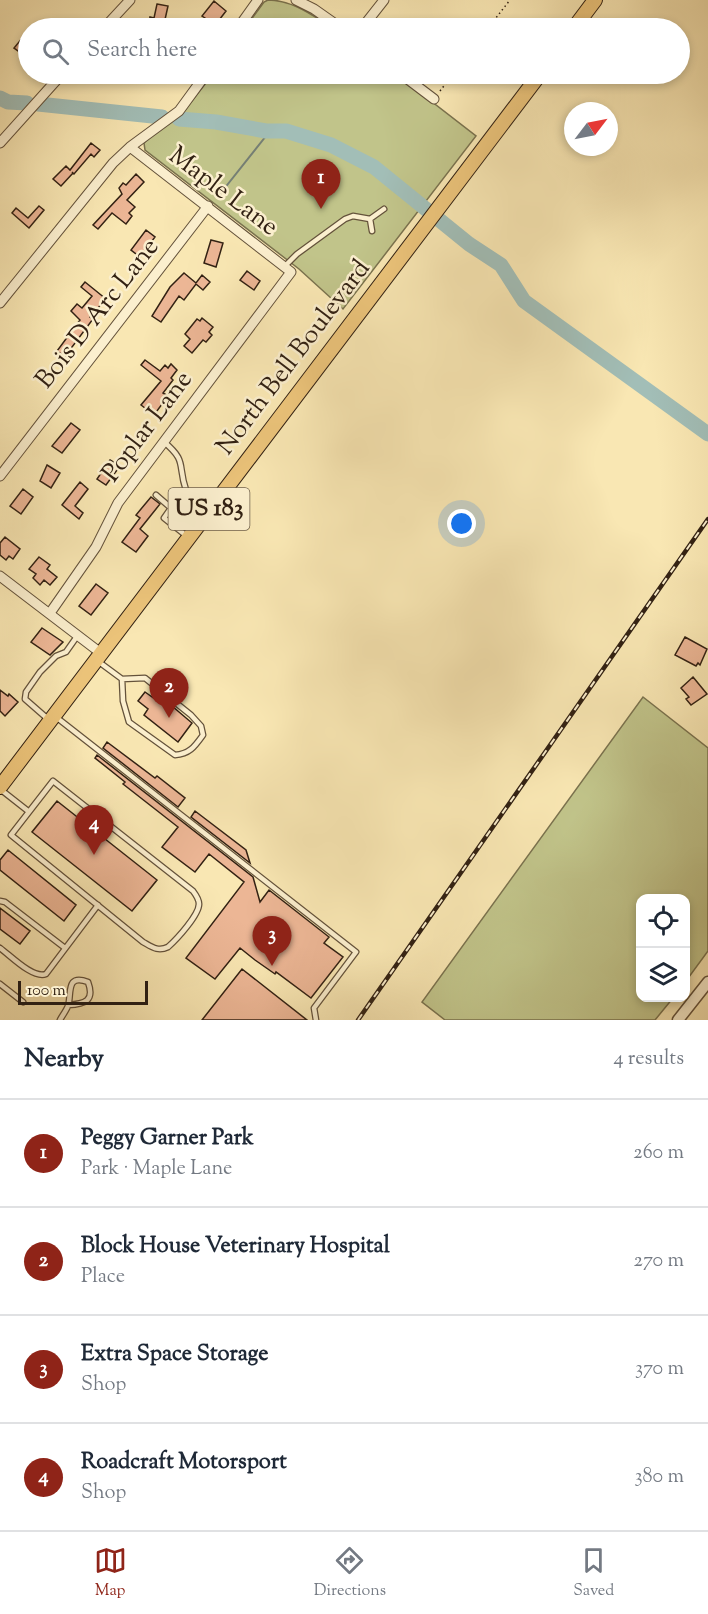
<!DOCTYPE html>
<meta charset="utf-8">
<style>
:root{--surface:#fff;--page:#f2f2f3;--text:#1f2937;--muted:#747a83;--line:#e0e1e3;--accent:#8f2418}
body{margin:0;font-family:"Sorts Mill Goudy",serif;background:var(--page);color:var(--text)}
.controls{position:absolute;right:18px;bottom:18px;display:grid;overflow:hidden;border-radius:12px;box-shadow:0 3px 9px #0003}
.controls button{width:54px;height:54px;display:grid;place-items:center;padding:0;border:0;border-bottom:2px solid var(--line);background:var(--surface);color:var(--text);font:30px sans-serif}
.compass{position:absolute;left:564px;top:102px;width:54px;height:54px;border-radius:50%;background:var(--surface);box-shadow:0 3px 9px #0003;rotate:58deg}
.scale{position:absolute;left:18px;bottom:15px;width:130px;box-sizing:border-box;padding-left:6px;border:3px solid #322113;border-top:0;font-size:16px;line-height:21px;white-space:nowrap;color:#322113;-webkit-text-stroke:4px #fbefce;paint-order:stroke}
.you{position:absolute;left:462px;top:524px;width:21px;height:21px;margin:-15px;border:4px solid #fff;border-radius:50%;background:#1a73e8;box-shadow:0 0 0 9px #1a73e833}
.badge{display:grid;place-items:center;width:39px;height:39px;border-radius:50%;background:var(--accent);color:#fff;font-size:20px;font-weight:700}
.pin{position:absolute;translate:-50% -50px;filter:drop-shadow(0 2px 3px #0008)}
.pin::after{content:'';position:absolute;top:32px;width:21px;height:18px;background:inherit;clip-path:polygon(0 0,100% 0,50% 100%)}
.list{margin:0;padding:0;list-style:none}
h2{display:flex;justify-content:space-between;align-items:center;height:78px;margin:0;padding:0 24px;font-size:26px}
h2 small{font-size:20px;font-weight:400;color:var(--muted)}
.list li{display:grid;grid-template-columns:39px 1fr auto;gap:18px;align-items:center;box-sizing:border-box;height:108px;padding:0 24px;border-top:2px solid var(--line)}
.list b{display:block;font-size:22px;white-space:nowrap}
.list p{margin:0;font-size:20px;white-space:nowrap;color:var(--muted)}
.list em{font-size:20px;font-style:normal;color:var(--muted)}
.icon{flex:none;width:33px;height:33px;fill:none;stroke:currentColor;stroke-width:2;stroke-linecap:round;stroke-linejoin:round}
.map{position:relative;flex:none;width:708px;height:1020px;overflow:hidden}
.search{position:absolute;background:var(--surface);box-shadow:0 3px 9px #0003;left:18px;right:18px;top:18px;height:66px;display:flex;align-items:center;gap:15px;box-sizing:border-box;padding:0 21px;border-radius:33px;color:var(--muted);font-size:22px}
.sheet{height:510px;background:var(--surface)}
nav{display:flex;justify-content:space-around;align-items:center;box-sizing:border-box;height:84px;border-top:2px solid var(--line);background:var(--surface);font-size:16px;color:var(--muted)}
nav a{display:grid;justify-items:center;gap:3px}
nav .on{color:var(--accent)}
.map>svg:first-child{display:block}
.green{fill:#c1c48a;stroke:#7a724e;stroke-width:1.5}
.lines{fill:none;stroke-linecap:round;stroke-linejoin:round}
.stream{stroke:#757f75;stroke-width:2}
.river{stroke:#a2beb7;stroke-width:15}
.building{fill:#ecb695;stroke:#322113;stroke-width:1.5}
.service-casing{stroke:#64523b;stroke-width:7}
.minor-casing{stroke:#64523b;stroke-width:11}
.tertiary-casing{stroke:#64523b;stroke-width:13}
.primary-casing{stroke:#322113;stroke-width:16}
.path{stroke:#322113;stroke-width:1.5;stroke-dasharray:1.5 3;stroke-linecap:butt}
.service{stroke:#fbefce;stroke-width:4.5}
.minor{stroke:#fbefce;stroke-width:9}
.tertiary{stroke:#fbefce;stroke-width:10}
.primary{stroke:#ecc47a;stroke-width:14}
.rail-casing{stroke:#322113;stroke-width:4.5}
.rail{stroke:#fbefce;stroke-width:2;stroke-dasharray:7;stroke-linecap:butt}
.labels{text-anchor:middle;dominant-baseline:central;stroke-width:5;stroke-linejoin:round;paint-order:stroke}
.shield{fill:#fbefce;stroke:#6e5f4b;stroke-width:1.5}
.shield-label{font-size:24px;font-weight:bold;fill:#322113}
.street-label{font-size:26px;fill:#322113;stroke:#fbefce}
</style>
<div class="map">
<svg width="708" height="1020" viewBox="0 0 708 1020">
<rect width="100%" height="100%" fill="#f9e7b3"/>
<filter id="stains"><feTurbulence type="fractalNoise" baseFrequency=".00333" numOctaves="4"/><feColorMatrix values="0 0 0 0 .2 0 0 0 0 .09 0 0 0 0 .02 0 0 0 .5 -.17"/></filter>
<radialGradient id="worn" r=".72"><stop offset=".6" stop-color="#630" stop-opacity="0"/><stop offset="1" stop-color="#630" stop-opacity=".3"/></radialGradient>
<path class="green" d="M268,0C293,0 313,16 333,28H245L264,2Z
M213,74H396L476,136L343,309L299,269L145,150L144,143L148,139L181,115Z
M643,697L708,748V951L686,981V898H640V998H673L655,1020H445L422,1002Z"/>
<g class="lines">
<path class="stream" d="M220,194L270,131"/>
<path class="river" d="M0,98L8,102L27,103
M38,104L162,117
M179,119L216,122L266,131H286L331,145L374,167L469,244L501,265L524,301L708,434"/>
</g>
<path class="building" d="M214,1L226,11L213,28H209L201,22L205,18L202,16Z
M157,4L168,6L164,24L159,23L158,28L148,27L150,17L154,18Z
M28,31V58L14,48Z
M91,143L100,150L94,157L91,154L74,174L72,172L73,173L61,186L53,179L66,166L70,170Z
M136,174L144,182L127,200L135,207L129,213L132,216L126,224L112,213L98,229L93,225L122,194L119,188L123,183L126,185Z
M39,206L44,210L29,228L12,213L16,208L28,218Z
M146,230L155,237L140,257L131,250Z
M211,240L223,243L216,267L204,263Z
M247,271L260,281L254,290L240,280Z
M184,273L196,283L202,275L210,282L203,290L196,284L184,300L179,296L161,322L152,316L170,287Z
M85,282L106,299L90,317L93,319L69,351L74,354L70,360L57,351L80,320L71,311L77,304L82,308L92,296L81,287Z
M202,318L213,327L209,332L212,335L206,342L203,340L192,353L184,346L190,339L185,334L197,319L200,321Z
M145,360L160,371L165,365L168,368L171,364L177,370L171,378L173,380L163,393L168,396L154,415L141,405L161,381L141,365Z
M71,423L80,430L62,453L52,446Z
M110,460L120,466L106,485L97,479Z
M47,465L60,473L51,488L40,481Z
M80,482L88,489L75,506L83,513L79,519L62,505Z
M23,489L33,497L21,514L10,506Z
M151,497L160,504L140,529L148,536L136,552L122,542L140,518L136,515Z
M5,537L20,549L13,559L9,556L6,560L0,555V543Z
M39,557L50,565L47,569L57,577L50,585L44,580L40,585L33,578L36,574L29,569Z
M96,584L108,593L91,615L79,606Z
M42,628L63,642L50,655L31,642Z
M685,637L707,649L700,665L698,663L696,666L675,655Z
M693,677L707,694L691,705L686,699L689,697L681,688Z
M0,690L8,696L9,694L18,702L5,716L0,711Z
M145,692L155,699L159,695L192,723L178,742L144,715L148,709L138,701Z
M107,742L155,778L157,776L185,798L178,807L103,748Z
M97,755L253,877L260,902L269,890L329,937L324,943L343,957L311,998L276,972L275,974L255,960L240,948L215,979L186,958L244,882L209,854L195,872L162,847L178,827L123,784L125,782L95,758Z
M57,801L157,880L132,911L32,832Z
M195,811L246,850L250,863L191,817Z
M8,850L76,905L64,921L0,870V860Z
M0,908L30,931L20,944L0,929Z
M242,969L307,1020H202Z"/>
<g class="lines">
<g class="service-casing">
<path id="service" d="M370,219L372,231
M285,266L297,254L345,219L353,216L370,219L384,209
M163,441C188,462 177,464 186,490L210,509
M156,495L171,508L164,518L188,537
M99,662L122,679L123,701L129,722L175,755C190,754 195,746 203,735L201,726L191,715L145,678L122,679
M56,717L356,952L314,1008L316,1020
M49,720L25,699L26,692L40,672L56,656L66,652L78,635
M53,781L193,891C196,895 199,899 199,904C199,915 177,939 168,947C158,952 152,947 143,942L11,835Z
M0,789L28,811
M0,901L5,902L65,948
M0,948C11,956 33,979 46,974L98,905
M0,984L23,1002
M60,1020C62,1016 66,1011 68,1006C72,995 65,973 88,982C95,1001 85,1004 68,1005"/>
</g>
<g class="minor-casing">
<path id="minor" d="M296,0L314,9L341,28
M104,28L130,0
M238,28L258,0
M362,28L384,0
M401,74L434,99
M0,143L62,74
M0,303L113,163L130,147L179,111L206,74
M0,476L208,206
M0,576L102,654
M50,613L96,547L118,503L291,272L130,147"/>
</g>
<g class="tertiary-casing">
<path id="tertiary" d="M678,1020L708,982"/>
</g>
<g class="primary-casing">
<path id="primary" d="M574,28L595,0
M0,787L540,74"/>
</g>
<path class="path" d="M488,28L510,0
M440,91L453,74"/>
<use href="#service" class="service"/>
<use href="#minor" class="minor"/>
<use href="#tertiary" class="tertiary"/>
<use href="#primary" class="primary"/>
<g class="rail-casing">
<path id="rail" d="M358,1020L708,519"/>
</g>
<use href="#rail" class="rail"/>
</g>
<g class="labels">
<rect class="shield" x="168.5" y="488" width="81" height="42" rx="4.5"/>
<g class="shield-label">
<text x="209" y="509">US 183</text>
</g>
<g class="street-label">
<text transform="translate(223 192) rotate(37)">Maple Lane</text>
<text transform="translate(98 314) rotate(-52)">Bois D Arc Lane</text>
<text transform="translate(294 358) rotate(-53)">North Bell Boulevard</text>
<text transform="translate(148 427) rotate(-53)">Poplar Lane</text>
</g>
</g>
<rect width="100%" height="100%" filter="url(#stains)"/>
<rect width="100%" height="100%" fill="url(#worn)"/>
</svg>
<div class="controls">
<button><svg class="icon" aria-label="locate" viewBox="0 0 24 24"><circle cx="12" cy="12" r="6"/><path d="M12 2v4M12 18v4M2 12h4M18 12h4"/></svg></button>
<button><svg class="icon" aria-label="layers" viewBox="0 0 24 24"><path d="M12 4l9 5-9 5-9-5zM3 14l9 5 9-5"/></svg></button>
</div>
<svg class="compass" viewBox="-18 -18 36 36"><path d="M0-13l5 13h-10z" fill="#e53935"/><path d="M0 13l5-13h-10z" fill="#747a83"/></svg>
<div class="scale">100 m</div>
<div class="you"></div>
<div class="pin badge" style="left:321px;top:209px">1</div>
<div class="pin badge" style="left:169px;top:718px">2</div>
<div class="pin badge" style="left:272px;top:966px">3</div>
<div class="pin badge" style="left:94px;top:855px">4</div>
<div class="search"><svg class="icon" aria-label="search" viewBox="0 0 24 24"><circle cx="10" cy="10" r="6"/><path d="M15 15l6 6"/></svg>Search here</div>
</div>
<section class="sheet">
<h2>Nearby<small>4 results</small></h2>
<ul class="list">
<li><span class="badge">1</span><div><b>Peggy Garner Park</b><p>Park · Maple Lane</p></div><em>260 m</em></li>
<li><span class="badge">2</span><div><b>Block House Veterinary Hospital</b><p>Place</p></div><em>270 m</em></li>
<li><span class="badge">3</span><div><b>Extra Space Storage</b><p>Shop</p></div><em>370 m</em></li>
<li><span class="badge">4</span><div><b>Roadcraft Motorsport</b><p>Shop</p></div><em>380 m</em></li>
</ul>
</section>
<nav>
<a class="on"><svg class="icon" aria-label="map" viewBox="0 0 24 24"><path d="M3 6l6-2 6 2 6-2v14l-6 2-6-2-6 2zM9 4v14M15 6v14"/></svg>Map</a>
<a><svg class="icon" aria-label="directions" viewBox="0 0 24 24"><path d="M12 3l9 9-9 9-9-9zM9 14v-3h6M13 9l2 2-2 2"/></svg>Directions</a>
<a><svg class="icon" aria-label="saved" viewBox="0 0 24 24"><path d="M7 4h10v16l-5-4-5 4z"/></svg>Saved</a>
</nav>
